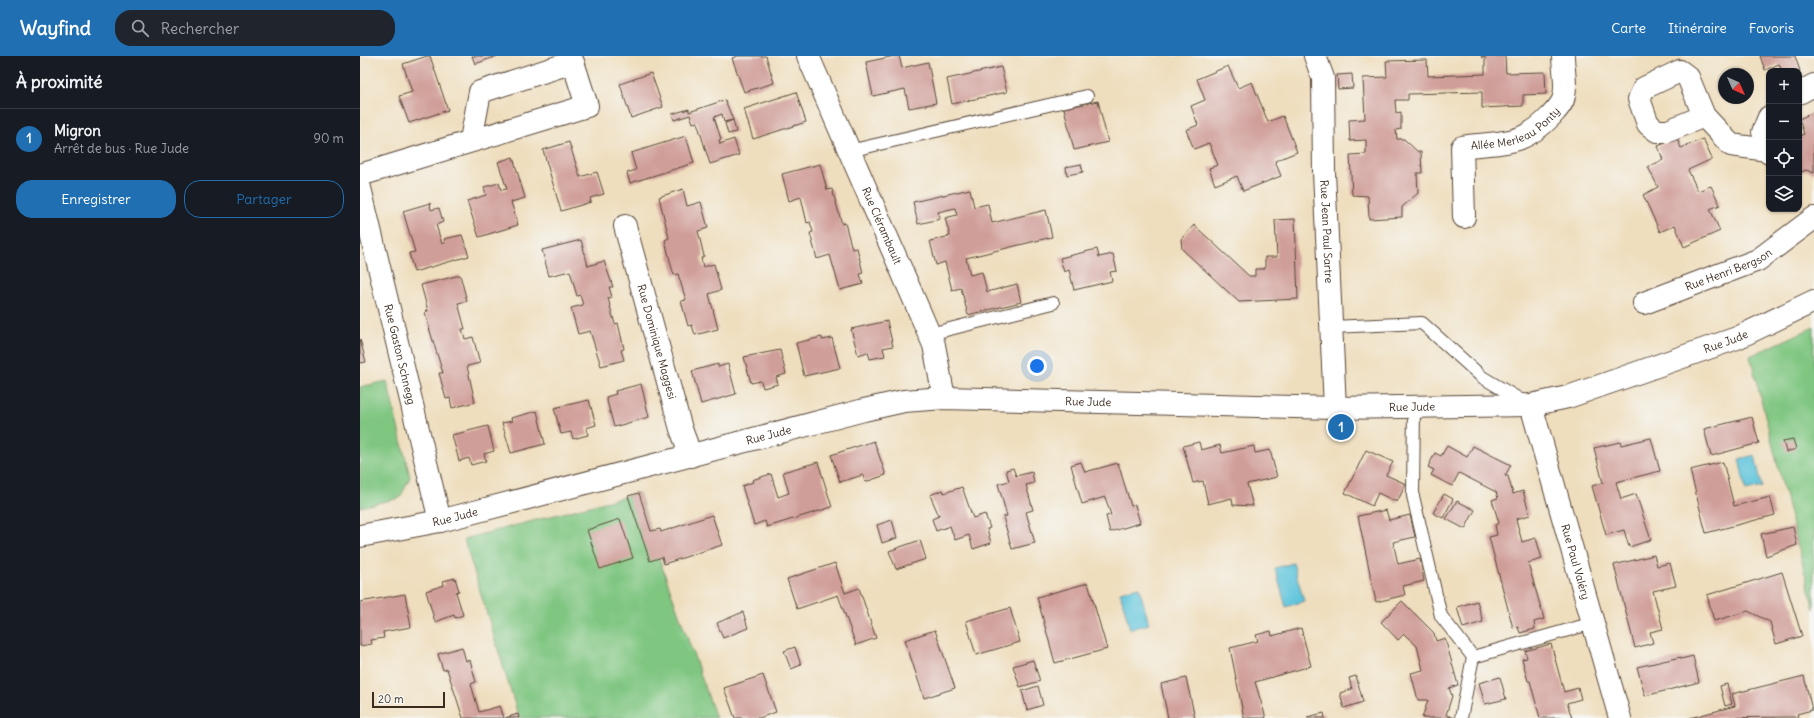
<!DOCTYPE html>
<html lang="fr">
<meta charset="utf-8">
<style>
:root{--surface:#171b24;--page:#20242c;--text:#f1f3f6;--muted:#9ea1a6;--line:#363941;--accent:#1f6fb2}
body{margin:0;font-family:Delius,sans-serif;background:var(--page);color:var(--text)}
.controls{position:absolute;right:12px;top:12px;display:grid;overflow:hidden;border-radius:8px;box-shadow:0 1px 3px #0004}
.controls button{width:36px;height:36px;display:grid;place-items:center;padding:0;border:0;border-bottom:1px solid var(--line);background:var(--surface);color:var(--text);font:20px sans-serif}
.compass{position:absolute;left:1358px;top:12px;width:36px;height:36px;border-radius:50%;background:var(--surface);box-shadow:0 1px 3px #0004;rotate:135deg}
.scale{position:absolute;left:12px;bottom:10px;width:73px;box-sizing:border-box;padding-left:4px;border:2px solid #3b2a1e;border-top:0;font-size:11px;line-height:14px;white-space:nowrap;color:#3b2a1e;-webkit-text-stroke:3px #f6f6f2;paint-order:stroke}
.you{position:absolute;left:677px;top:310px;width:14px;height:14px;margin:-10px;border:3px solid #fff;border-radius:50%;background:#1a73e8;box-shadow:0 0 0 6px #1a73e833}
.badge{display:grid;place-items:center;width:26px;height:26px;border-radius:50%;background:var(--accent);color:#fff;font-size:13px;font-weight:700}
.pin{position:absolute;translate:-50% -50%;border:2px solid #fff;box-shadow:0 1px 4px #0006}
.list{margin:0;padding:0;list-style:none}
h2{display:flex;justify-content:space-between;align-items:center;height:52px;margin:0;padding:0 16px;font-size:17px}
h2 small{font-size:13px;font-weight:400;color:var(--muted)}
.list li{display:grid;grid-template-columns:26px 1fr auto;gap:12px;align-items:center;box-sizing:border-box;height:60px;padding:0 16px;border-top:1px solid var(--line)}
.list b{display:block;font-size:15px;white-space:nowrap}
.list p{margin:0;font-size:13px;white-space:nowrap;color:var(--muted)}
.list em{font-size:13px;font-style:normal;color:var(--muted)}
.actions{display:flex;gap:8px;padding:12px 16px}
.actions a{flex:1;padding:9px 0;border:1px solid var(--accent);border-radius:16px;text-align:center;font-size:14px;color:var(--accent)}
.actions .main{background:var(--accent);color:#fff}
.icon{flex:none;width:22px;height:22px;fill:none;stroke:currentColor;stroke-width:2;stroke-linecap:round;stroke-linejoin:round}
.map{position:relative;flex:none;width:1454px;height:662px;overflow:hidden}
header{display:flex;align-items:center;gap:24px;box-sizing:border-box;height:56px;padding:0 20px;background:var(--accent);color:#fff}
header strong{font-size:19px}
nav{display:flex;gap:22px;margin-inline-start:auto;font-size:14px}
.search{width:280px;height:36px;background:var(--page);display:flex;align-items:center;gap:10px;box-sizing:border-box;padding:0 14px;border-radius:16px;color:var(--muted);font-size:15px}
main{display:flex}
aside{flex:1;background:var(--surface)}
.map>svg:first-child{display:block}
.green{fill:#7fc681;stroke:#5d7850}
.water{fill:#5fc5dc;stroke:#4d787d}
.building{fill:#d09e99}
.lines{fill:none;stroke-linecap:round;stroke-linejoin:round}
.service-casing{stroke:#564536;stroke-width:14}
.minor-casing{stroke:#564536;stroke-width:24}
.service{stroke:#fff;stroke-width:12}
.minor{stroke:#fff;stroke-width:22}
.labels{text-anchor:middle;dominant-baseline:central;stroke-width:3;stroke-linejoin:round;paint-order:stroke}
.street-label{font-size:11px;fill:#3b2a1e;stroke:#f6f6f2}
</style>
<header>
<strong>Wayfind</strong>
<div class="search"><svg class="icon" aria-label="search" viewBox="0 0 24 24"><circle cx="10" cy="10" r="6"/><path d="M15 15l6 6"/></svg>Rechercher</div>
<nav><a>Carte</a><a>Itinéraire</a><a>Favoris</a></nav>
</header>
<main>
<aside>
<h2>À proximité<small></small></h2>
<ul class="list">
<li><span class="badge">1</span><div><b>Migron</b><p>Arrêt de bus · Rue Jude</p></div><em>90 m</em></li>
</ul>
<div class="actions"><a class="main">Enregistrer</a><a>Partager</a></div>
</aside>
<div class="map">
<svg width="1454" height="662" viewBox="0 0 1454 662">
<rect width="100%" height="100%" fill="#f6f6f2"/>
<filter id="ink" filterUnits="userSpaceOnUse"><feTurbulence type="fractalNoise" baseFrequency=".025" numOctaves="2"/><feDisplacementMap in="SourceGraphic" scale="8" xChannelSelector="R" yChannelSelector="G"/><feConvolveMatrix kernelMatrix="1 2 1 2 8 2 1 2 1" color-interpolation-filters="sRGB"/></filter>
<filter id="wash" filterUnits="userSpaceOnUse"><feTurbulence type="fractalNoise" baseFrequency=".012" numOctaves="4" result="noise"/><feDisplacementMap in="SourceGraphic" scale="16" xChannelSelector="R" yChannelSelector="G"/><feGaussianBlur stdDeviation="0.9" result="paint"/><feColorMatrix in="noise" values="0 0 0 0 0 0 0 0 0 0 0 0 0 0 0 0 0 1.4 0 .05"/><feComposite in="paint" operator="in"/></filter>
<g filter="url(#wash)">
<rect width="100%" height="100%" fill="#efdebe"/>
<path class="green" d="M1454,271V553L1390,300Z
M27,325L50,421L40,442L0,451V331Z
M279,437L299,502L356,662H159L104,483Z"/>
<path class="water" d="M1395,399L1402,431L1386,435L1379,403Z
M933,507L944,545L926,551L915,512Z
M779,531L789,568L770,573L760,536Z"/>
<g id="blocks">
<path class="building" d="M67,0H70L88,54L49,67L39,40L52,36L43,8Z
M112,0H137L115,8Z
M378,0H406L414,27L384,36L372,2Z
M535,0H539L542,12L568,6L576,47L549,52L545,33L513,40L506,6Z
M1121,0H1145L1146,17L1185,16L1186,38L1163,39V50L1122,52V36L1048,38V44H1035L1036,57L1041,56V73L1036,74L1037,83H1044L1058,96H1061L1062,117H1057L1058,137L1042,151V161L1009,163L1008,140L992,139L990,99L1006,98V84L990,85L989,64L1005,63L1003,22L1027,21L1026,5L1067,4L1068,20L1125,18V1L1122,2Z
M1400,0H1435L1440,15H1422L1419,8L1405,14Z
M868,10L878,32L892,26L908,66L923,60L937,96L915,105L921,120L883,135L877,120L855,129L849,112L858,109L849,87L834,93L826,74L838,69L831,50L845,44L837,23Z
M641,11L647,36L592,48L587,23Z
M291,17L303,51L271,62L260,28Z
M992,18L993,32L978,33L977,19Z
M436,36L446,66L393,83L384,53Z
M365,44L373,64L364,66L362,58L354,61L361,83L359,84L360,88L374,83L379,99L350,108L337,66L333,67L330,59L314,64L312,58L329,53V56Z
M738,45L748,86L714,94L704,52Z
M1454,56V117L1446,114L1439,117V80L1444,78L1439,63Z
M373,64L376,76L368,78L365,67Z
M326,80L334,107L270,127L267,117L276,114L271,97Z
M1317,82L1321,92L1343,83L1352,103L1328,114L1338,135L1351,130L1360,149L1350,153L1360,175L1324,191L1315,169L1300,176L1283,139L1298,131L1288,111L1303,104L1298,90Z
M209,86L220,121L237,116L244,138L230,142L231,146L201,155L183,94Z
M153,101L165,142L151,146L158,169L119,181L107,145L126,139L124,131L139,127L141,134L147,133L138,106Z
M460,108L467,134L472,133L482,168L485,167L492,193L497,192L503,217L500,218L503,228L480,234L470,199L457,203L450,177L453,176L450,166L447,167L441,141L429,145L422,118Z
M721,108L723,116L707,119L706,111Z
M323,133L327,150L341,146L348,172L338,175L344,200L341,202L343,211L354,208L361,234L349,238L358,273L335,279L332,269L328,270L321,245L326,244L318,218L314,219L311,209L305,184L309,182L299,141Z
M610,133L614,151L628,148L632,167L686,154L692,181L606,202L610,219L622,216L627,236L657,228L661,246L608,259L601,232L592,234L585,206L576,209L570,185L590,180L585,162L597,159L595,152L578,156L580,163L558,168L553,146Z
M70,147L71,154L79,152L83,166L76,169L82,188L85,187L84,183L102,179L109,200L54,216L49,197L55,196L43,155Z
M935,163L938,243L879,246L822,193L821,183L834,169L889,220H895V213H905V201H917L915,164Z
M221,184L228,210L244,205L253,231H249L252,241L248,242L251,254L255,268L258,267L264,293L261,294L264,304L241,310L230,275L218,278L211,252L223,249L220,239L217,240L210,215L189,220L182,194Z
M737,193L739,201L753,198L757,215L750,216L752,225L714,234L709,214L704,216L700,202Z
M100,219L107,245L98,247L105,273H102L105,283L113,281L120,307L107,310L115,346L92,352L90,342L86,343L79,317H83L69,272L65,256L68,255L61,229Z
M527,265L533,290L523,292L525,300L510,303L508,296L498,299L491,273Z
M462,281V284L472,282L480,312L444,320L436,287Z
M0,283L6,306L0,307Z
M420,294L426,318L416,321L418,328L403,332L401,325L391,327L384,301Z
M358,308V311L368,308L376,338L341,348L332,315Z
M281,328L289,361L254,371L246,341L256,338L255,335Z
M229,344L236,369L226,372L228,379L213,383L211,376L201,378L194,352Z
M177,355L185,388L151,397L142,367L152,365L151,362Z
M1392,361L1399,387L1351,400L1344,373Z
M128,370L134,395L124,398L126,405L111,409L109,402L99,405L92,379Z
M1291,382L1300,415L1256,426L1261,443L1276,438L1291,484L1269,491L1264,474L1246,479L1232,430L1243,427L1234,392L1260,386L1261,389Z
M1433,383L1436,393L1426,396L1423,385Z
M514,385L526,419L505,426L503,419L480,426L471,399Z
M839,386L841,394L860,389L862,397L894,390L895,397L910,394L917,421L887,428L893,450L873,449L872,442L848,448L843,425L833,427L823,390Z
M1087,390L1107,401L1113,390L1151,409L1145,420H1148L1153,438L1163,435L1170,459L1156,463L1162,486L1176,482L1182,503L1168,507L1184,563L1174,566L1175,573L1160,577L1158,571L1153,572L1129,481L1137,479L1135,469L1139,467L1132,444L1138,442L1136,436L1099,417L1092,430L1071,419L1074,414L1068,411L1075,397L1081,400Z
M1006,394L1033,406L1026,419L1046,428L1037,446L1018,437L1012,450L985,437Z
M458,406L472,451L407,471L405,465L394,469L382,430L393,426L392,424L411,418L418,441L429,437L423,416Z
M721,406L725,416L758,407L771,450L775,449L780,467L750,476L746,460L751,459L745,441L722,448L711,409Z
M1363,406L1374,450L1410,441L1415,459L1346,477L1330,414Z
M653,412L656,420L672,416L674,427L666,429L673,454L666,456L675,487L652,493L643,461L647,460L638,428L649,425L646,414Z
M602,431L613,462L625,458L630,472L627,473L631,487L613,493L609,479L595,484L590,470L576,475L572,463L579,460L570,439L583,434L584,437Z
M279,437L291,475L300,473L301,476L352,459L362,489L304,508L302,501L290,505L268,440Z
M1084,438L1093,443L1083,462L1073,457Z
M1097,445L1115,454L1105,473L1086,463Z
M1026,454L1029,464L1050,459L1055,481L1033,486L1038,508L1060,503L1064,525L1043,530L1045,539L1016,546L998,460Z
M260,463L273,502L240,513L227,474Z
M532,464L537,482L522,487L517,469Z
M1433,471L1437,489L1406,500L1401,478Z
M560,484L566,503L536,513L529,495Z
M1294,499L1297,510L1310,507L1316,530L1293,535L1303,573L1290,576L1293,587L1275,592L1254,509Z
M475,507L485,537L499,532L516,582L496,589L478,539L437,553L427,523Z
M1422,516L1442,580L1416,588L1410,566L1388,555L1354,565L1347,539Z
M95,522L99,535L96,536L103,559L95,562L94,559L75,566L66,535L84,529L83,525Z
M728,527L747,593L695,607L677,541Z
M45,538L51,571L23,576L24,582L11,584L12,588L0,590V546Z
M1042,545L1074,577L1076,585L1085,582L1098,629L1089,632L1092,640L1086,659L1095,662H1062L1068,644H1058L1051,617L1063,614L1057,590L1044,578L1038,584L1021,566Z
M1117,545L1123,566L1103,572L1097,551Z
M650,552L660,586L616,599L606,565Z
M383,556L388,572L363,582L357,567Z
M941,572L951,610L895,626L906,662H884L870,592L898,585L896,579L911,575L912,580Z
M575,574L595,632L564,642L545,584Z
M1191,588L1204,636L1218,632L1221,643L1207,647L1212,662H1180L1170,625H1168L1162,603L1167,602L1165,595Z
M102,591L106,605L110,604L116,626L111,628L119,656L140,650L144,662H103L87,613L83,614L78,598Z
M435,591L441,609L431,613L424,595Z
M1333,600L1339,626L1285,640L1277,611L1321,601V603Z
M673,604L680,625L660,631L653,610Z
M403,619L416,656L399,662H375L364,632Z
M996,620L1003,646L984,652L980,637L992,633L989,622Z
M1444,620L1452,654L1437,658L1438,661L1330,662L1375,650L1372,638Z
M1140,621L1146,643L1125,648L1119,627Z
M826,622L835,662H808L801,628Z
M1367,628L1372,648L1365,650L1360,630Z
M678,630L683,649L667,654L662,635Z
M964,657L965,662H947V661Z
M158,658L159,662H145Z"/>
</g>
</g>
<g filter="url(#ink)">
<use href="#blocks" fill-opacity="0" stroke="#564536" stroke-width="1"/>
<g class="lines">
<g class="service-casing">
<path id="service" d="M489,95L727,40
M971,271L1062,267L1122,321L1164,346
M570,278L693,247
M1054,351L1053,440L1081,560L1113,601
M1101,662L1113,601L1233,567"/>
</g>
<g class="minor-casing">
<g id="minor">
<path id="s1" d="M448,0L574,289L584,342"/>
<path id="s2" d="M955,0L963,22L964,116L975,352"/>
<path d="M1439,37L1454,29"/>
<path d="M1344,60L1308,75H1297L1288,68L1279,43L1284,32L1320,15L1328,21L1344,60L1371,89L1408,94"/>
<path d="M1409,61L1403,76L1409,97"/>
<path d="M0,119L227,50L213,6L120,36L111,84"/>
<path id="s3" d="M0,132L80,465"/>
<path id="s4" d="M1104,161L1102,91C1142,85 1160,92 1191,60C1196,54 1203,48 1204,40C1207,28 1203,12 1203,0"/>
<path id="s5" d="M265,170L321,373L331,400"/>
<path id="s6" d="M1284,247L1398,204L1454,162"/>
<path id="s7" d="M1171,349L1260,662"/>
<path id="s8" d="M0,480L80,465L504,354L544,345L584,342L975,352L1171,349L1208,341L1377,282L1454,245"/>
</g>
</g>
<use href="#service" class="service"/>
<use href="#minor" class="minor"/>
</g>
</g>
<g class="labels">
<g class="street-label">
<text stroke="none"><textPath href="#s4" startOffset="128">Allée Merleau Ponty</textPath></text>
<text stroke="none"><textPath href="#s1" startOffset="185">Rue Clérambault</textPath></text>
<text stroke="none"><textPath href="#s2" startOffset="177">Rue Jean Paul Sartre</textPath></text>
<text stroke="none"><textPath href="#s6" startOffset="91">Rue Henri Bergson</textPath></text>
<text stroke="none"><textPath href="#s5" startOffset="120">Rue Dominique Maggesi</textPath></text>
<text stroke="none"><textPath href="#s8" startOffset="1393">Rue Jude</textPath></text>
<text stroke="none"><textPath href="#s3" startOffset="171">Rue Gaston Schnegg</textPath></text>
<text stroke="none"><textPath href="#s8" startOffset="745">Rue Jude</textPath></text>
<text stroke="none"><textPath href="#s8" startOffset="1069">Rue Jude</textPath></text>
<text stroke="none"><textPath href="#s8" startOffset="421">Rue Jude</textPath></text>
<text stroke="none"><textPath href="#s8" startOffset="97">Rue Jude</textPath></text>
<text stroke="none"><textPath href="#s7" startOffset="163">Rue Paul Valéry</textPath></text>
</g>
</g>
</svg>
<div class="controls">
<button>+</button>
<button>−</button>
<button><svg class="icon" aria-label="locate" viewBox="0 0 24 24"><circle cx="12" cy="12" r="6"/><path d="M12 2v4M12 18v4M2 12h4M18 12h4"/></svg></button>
<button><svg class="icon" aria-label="layers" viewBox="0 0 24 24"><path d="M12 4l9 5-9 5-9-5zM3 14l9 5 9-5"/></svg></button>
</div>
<svg class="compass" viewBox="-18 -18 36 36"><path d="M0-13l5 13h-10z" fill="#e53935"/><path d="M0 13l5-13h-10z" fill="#9ea1a6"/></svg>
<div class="scale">20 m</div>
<div class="you"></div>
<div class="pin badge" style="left:981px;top:371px">1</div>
</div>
</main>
